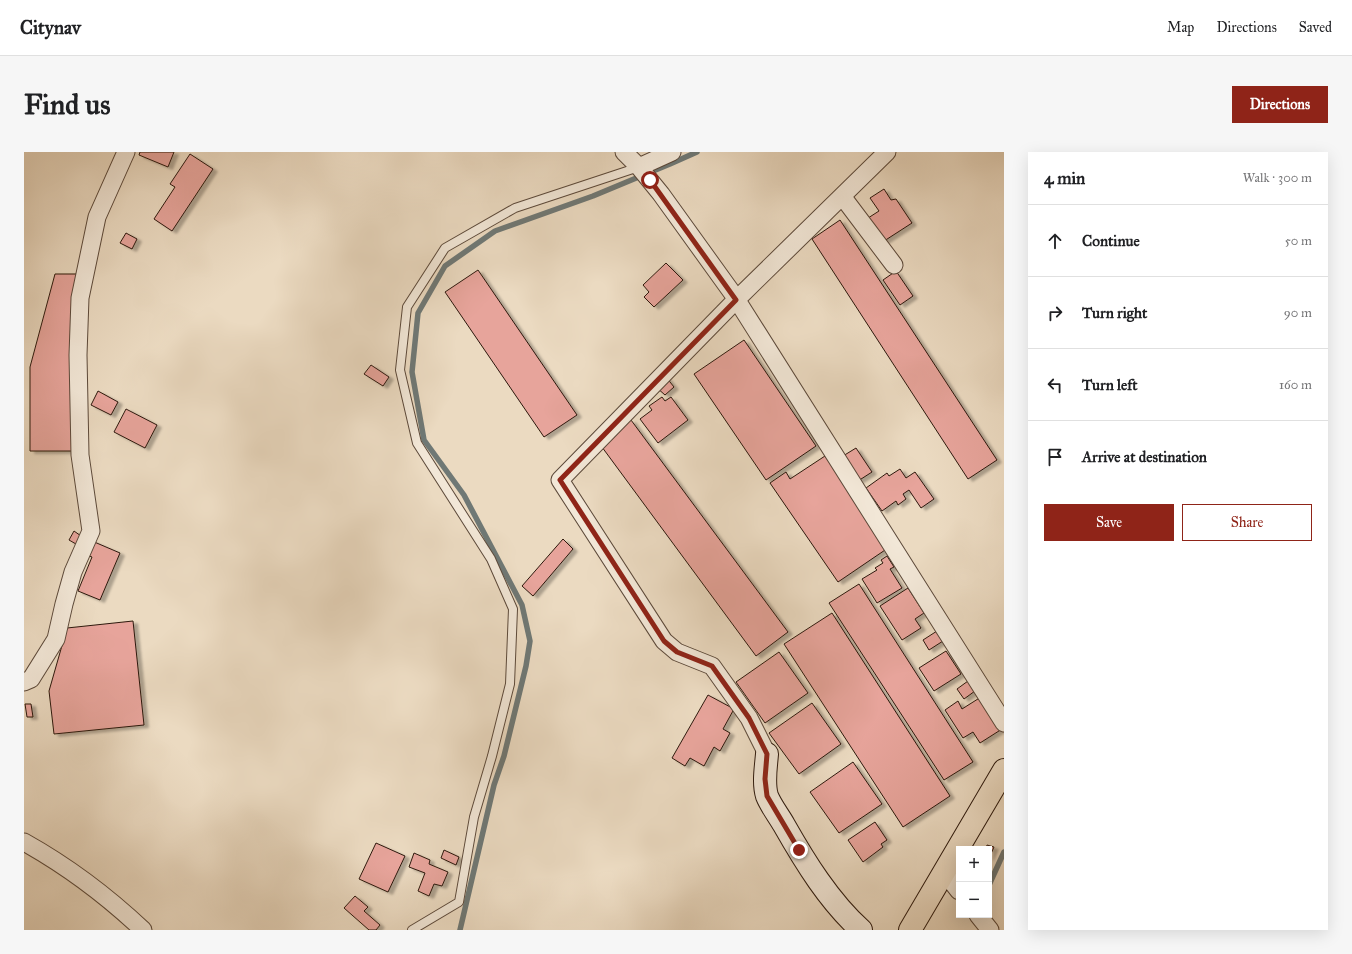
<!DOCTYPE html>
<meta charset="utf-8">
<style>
:root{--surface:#fff;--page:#f6f6f6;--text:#202124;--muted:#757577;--line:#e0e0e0;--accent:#8f2418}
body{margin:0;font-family:"IM FELL Great Primer",serif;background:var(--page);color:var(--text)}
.controls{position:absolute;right:12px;bottom:12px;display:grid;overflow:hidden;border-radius:0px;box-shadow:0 4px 16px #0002}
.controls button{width:36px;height:36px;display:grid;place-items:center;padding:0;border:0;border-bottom:1px solid var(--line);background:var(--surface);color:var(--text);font:20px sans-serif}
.stop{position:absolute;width:12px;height:12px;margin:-9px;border:3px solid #8f2418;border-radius:50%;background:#fff}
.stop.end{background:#8f2418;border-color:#fff;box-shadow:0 1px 4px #0008}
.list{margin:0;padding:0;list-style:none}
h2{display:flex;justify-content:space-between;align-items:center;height:52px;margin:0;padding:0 16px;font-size:17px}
h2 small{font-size:13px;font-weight:400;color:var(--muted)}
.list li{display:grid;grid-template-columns:26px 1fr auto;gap:12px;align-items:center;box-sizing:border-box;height:72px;padding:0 16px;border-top:1px solid var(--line)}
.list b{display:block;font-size:15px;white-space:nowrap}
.list em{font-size:13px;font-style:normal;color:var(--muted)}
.actions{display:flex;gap:8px;padding:12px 16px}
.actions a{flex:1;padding:9px 0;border:1px solid var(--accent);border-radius:0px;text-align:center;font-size:14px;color:var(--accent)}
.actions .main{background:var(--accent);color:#fff}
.icon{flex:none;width:22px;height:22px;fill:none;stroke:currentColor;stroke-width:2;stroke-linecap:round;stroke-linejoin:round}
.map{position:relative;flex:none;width:980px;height:778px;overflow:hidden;border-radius:0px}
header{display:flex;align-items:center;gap:24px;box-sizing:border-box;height:56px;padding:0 20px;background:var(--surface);border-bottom:1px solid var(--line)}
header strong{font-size:19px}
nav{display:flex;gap:22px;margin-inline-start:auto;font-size:14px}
.intro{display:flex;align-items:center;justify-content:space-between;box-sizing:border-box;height:96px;padding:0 24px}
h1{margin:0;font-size:28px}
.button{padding:10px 18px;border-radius:0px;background:var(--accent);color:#fff;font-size:14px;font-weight:700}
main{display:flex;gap:24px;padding:0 24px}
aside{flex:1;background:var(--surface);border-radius:0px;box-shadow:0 4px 16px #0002}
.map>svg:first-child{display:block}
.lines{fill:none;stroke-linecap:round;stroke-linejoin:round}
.stream{stroke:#6f7875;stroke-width:5.5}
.building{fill:#e7a49b;stroke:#2d190d;filter:url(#shadow)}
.lane-casing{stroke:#5c493a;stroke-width:10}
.street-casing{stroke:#5c493a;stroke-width:19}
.secondary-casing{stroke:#2d190d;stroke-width:24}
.primary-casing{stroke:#2d190d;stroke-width:24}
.lane{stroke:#f2e7d7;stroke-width:8}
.street{stroke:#f2e7d7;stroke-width:17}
.secondary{stroke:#f2e7d7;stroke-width:22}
.primary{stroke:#ebdac1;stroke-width:22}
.route{stroke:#8f2418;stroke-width:5}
</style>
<header>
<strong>Citynav</strong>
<nav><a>Map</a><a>Directions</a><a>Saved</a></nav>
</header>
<div class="intro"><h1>Find us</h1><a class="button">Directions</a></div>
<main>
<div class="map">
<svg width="980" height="778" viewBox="0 0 980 778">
<defs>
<filter id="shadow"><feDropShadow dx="4.5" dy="2.5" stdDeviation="1" flood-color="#0004"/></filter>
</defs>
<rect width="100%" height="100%" fill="#ebdac1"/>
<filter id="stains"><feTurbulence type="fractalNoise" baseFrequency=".005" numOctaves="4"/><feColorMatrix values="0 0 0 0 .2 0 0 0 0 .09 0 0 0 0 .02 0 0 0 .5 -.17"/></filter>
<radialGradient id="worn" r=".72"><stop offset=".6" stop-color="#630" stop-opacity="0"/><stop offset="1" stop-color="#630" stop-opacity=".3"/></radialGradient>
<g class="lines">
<path class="stream" d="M965,733L980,700
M436,778L470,633L480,604L502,514L506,489L498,453L440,343L400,288L388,220L394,161L421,114L471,79L569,44L646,12L673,0"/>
</g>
<path class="building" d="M116,0H150L144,15L115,3Z
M166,2L189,17L148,79L130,67L151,35L146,32Z
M860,37L867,48L872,47L888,71L857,91L841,68L855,59L846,46Z
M816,68L973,308L944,327L788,87Z
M102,81L113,87L108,97L96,91Z
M642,111L659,128L630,155L620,145L625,140L619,133Z
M454,118L553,263L520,285L421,140Z
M872,119L889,144L876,153L859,128Z
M31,122H53L54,299H6V215Z
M720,188L792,294L742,328L670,222Z
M347,213L365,225L359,234L340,222Z
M642,225L650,235L641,243L632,235Z
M74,239L94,250L87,263L67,253Z
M638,245L641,249L647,245L664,268L634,291L616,267L628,258L625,254Z
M102,257L133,273L121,296L90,280Z
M607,268L764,480L732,504L575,291Z
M832,296L848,320L834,329L819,304Z
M801,304L864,396L814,430L746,331L762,320L766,327Z
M876,317L882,326L891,320L910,347L897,356L885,338L879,342L882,347L874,353L872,349L858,359L842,336L863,321L865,324Z
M50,379L57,384L52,392L45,388Z
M539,387L549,397L509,444L498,434Z
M68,389L96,401L76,448L54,439L68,405L63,403Z
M863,404L870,415L866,417L878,436L853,451L838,427L853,418L851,416L859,411L857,408Z
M835,432L949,610L920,628L805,451Z
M884,436L900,461L891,467L897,476L878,488L856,454Z
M808,461L926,644L879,675L760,492Z
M109,469L120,573L30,582L25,539L43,476Z
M913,479L919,489L905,498L899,488Z
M922,499L937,522L910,539L895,516Z
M755,500L784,541L741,571L712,530Z
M944,529L951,539L940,547L933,537Z
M684,543L710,557L699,577L706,581L696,599L690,595L680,614L666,606L661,614L648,606Z
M957,545L978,577L956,591L949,580L939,586L921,558L934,549L938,557Z
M788,551L817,592L775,622L745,581Z
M1,552H7L9,565H3Z
M829,610L858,652L815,681L786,640Z
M851,670L863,688L857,692L859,695L839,710L824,688Z
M352,691L381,704L364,740L335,727Z
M963,693L970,695L965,706V697H962Z
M420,698L435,705L432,713L417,706Z
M390,701L406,708L405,712L424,720L418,734L410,732L405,744L394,739L401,721L385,715Z
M331,744L344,755L340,759L356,773L352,778H345L320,756Z"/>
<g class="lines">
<g class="lane-casing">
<path id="lane" d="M388,778L435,750L450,665L468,604L486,532L489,457L467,407L393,291L376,218L383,155L421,96L491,56L615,15"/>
</g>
<g class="street-casing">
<path id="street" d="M600,0L615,15L637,42L709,142L980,571
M615,15L648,0
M818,44L870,113
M0,530L7,527L32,487L40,452L49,420L67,379L56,303L54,203L56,146L73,65L102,0
M743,602L725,566L688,514L653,500L640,489L536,328L712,148L863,0
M0,690C43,714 83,744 119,778
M920,720L935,739
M954,763L966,778"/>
</g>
<g class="secondary-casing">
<path id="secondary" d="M743,602C742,615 739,631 743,644C747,654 755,664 760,673C781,710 805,749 837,778"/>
</g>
<g class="primary-casing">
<path id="primary" d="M886,778L980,618"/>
</g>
<use href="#lane" class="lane"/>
<use href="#street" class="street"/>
<use href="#secondary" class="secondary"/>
<use href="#primary" class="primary"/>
</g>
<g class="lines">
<path class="route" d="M626,28L712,148L536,328L640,489L653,500L688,514L725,566L743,602L741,627L743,644L775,698"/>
</g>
<rect width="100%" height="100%" filter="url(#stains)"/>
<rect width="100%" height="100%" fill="url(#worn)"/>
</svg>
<div class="controls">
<button>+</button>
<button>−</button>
</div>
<div class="stop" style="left:626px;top:28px"></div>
<div class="stop end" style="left:775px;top:698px"></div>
</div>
<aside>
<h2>4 min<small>Walk · 300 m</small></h2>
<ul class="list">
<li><svg class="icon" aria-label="ahead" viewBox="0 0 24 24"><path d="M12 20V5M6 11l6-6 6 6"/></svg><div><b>Continue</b></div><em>50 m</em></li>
<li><svg class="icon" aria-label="right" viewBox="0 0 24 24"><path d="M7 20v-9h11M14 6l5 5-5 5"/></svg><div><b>Turn right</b></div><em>90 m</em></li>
<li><svg class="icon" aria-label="left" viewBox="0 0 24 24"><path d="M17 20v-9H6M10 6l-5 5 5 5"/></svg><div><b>Turn left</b></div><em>160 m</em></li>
<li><svg class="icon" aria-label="arrive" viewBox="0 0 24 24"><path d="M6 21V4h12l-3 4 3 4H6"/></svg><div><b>Arrive at destination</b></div></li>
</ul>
<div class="actions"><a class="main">Save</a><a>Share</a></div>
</aside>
</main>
